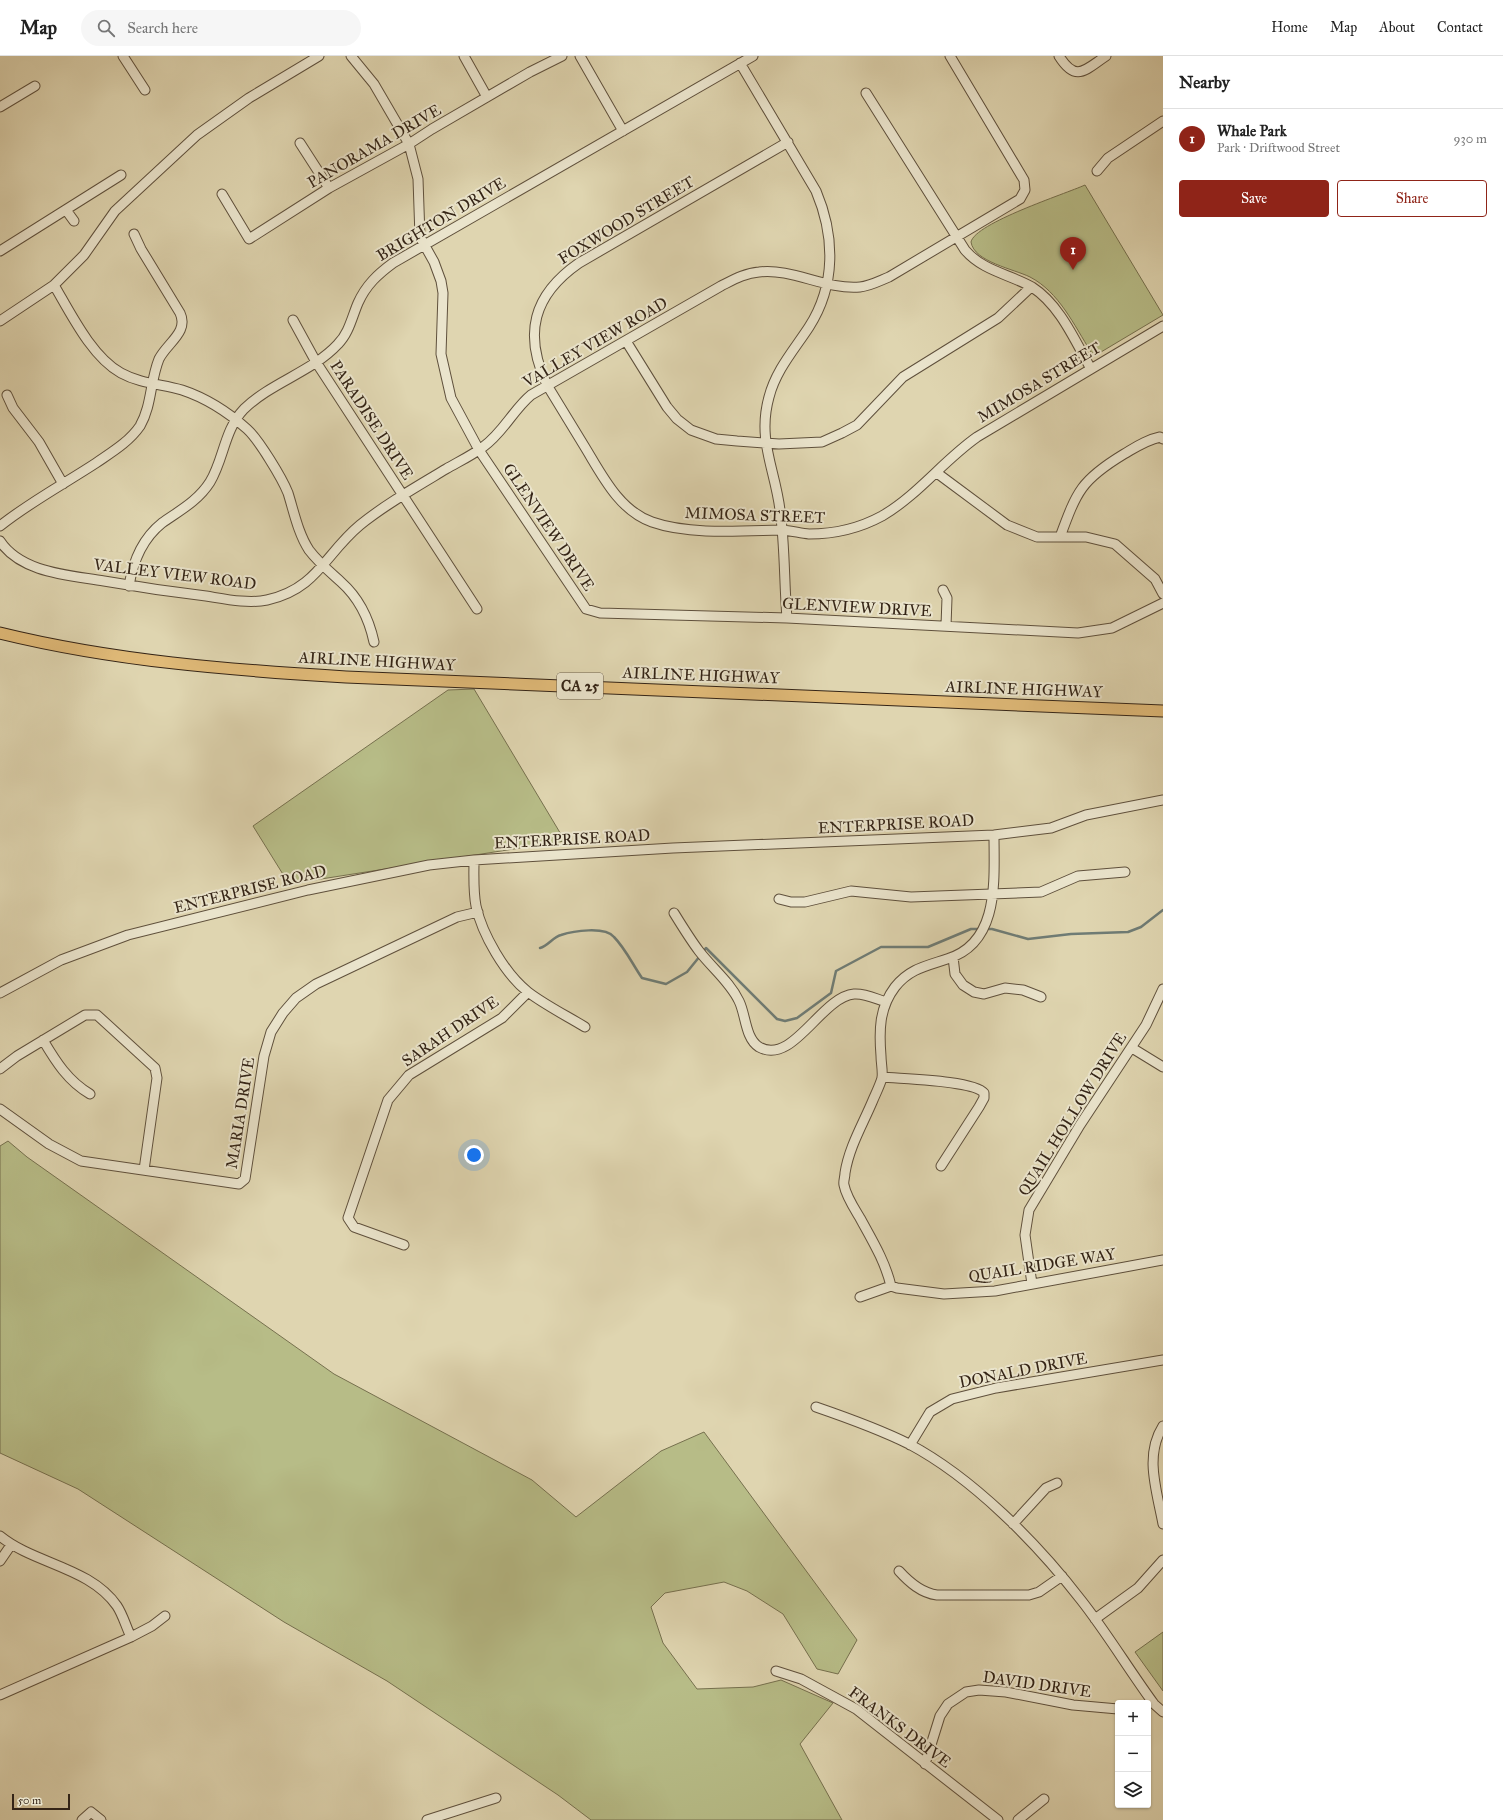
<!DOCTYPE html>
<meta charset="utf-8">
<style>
:root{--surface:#fff;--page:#f6f6f6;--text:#222;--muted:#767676;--line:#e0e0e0;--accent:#8f2418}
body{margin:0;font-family:"IM FELL Great Primer",serif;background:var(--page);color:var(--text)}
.controls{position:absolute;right:12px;bottom:12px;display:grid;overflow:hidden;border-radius:4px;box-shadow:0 1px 3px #0004}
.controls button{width:36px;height:36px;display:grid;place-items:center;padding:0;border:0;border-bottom:1px solid var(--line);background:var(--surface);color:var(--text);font:20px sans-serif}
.scale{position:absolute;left:12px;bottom:10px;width:58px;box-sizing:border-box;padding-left:4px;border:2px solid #342416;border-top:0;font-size:11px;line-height:14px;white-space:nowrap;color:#342416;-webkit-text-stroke:3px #eae4cc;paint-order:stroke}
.you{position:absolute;left:474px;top:1099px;width:14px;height:14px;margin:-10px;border:3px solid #fff;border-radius:50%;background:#1a73e8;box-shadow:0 0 0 6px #1a73e833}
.badge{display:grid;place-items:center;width:26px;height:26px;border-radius:50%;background:var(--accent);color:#fff;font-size:13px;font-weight:700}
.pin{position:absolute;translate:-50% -33px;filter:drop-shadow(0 1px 2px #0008)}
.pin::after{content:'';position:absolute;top:21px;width:14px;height:12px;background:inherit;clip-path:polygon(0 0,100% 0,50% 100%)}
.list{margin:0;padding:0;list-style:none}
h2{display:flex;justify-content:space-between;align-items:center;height:52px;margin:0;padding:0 16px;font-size:17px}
h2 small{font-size:13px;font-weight:400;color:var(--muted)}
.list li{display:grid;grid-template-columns:26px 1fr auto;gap:12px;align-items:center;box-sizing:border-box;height:60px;padding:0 16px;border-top:1px solid var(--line)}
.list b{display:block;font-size:15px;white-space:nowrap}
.list p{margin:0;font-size:13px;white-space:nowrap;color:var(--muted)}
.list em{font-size:13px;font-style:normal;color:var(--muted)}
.actions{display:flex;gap:8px;padding:12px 16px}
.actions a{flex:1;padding:9px 0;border:1px solid var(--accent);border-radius:4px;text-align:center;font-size:14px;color:var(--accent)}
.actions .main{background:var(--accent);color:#fff}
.icon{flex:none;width:22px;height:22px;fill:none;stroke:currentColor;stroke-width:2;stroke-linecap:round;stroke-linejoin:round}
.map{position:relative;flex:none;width:1163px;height:1764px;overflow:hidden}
header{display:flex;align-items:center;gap:24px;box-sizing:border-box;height:56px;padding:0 20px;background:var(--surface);border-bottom:1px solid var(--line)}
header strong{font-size:19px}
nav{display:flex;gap:22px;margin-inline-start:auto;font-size:14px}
.search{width:280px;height:36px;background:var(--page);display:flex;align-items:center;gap:10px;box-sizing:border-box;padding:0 14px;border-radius:22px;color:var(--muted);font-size:15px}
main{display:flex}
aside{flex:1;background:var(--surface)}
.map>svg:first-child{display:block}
.green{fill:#b7bc87;stroke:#76704e}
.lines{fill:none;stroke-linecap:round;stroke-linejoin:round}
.stream{stroke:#6f7c75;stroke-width:2.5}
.minor-casing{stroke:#5f503c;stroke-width:11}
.major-casing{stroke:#342416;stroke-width:13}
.minor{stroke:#eae4cc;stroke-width:9}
.major{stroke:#e0ba78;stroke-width:11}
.labels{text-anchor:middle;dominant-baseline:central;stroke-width:4;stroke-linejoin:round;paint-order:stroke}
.shield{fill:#eae4cc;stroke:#6b5e4d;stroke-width:1}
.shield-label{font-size:15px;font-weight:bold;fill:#342416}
.street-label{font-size:16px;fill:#342416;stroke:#eae4cc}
</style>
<header>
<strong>Map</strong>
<div class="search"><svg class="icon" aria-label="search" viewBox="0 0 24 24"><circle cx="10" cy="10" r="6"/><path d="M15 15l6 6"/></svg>Search here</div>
<nav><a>Home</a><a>Map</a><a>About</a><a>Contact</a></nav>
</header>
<main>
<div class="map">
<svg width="1163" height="1764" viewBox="0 0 1163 1764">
<rect width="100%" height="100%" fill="#dfd5b0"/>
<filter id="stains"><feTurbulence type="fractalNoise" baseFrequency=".005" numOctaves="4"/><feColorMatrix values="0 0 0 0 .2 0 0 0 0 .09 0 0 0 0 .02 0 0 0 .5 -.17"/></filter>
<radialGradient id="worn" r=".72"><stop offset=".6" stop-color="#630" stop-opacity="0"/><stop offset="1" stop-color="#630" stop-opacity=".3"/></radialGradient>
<path class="green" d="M1085,129L1163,259L1096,299L1091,296C1074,269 1059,236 1030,221C1014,213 974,206 971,186C975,167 1065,138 1085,129Z
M474,633L565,785L289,828L253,770L448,634Z
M8,1085L27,1101L334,1318L532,1424L576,1461L661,1395L704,1376L857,1584L838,1618L817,1613L783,1558L747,1535L724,1526L665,1537L651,1551L663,1587L697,1633L753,1631L781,1624L833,1647L800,1688L842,1764H591L558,1739L387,1625L284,1566L78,1433L0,1397V1090Z
M1163,1576V1635L1135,1596Z"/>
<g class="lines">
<path class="stream" d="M985,873H992L1028,883L1071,878L1128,876L1141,871L1163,854
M540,892C548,890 553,881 561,879C573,875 605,870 614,881C625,892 633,909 642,922L666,928L687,916L700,900
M703,896L706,892L777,963L785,965L797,962L831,937L836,915L881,891H928L971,873H980"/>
<g class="minor-casing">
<path id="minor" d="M123,0L145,34
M351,0L374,28L409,88L418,123L420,181L434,206L441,225L443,237L441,298L451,342L479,394L586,553L600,557L787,562L1078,577L1112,572L1163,547
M464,0L487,41
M580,0L623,75
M1059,0C1076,27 1085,14 1106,0
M740,7L816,135C835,180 836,229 809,271C794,294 776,314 769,341C757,384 775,413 780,454C785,489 784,526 787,562
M866,37L965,194C983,215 1009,218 1032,231C1060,249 1075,285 1091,313
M0,51L35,30
M788,86L579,207C533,239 523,278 547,329C559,349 571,368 583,388C601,417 618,454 652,466C689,479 740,475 779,474C789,474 799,477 809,478C833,478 860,472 882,460C918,439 943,405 977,381L1163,270
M300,87L329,132
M1097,115L1108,102L1163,65
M222,138L249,183L329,132L409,88L432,73L530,16L562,0
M66,154L74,165
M0,195L121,119
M54,229C71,258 92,301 121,317C141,328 162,328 182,334C206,342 229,357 247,373C259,384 282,422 288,437C294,456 298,477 309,494C318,506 330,516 341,526C359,542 369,563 374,586
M293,264L316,306L477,553
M0,265L54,229L84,199L115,155L197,79L249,42L319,0
M626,285L667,351L677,363L691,374L716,383L737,385L779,388L822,386L842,377L857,369L903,321L998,262L1031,231
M7,339L13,352L39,386L63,428
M937,417L1007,469L1037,481H1086L1115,488L1155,523L1163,538
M0,470C30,446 64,428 96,407C112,396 129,386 140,370C152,349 150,325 159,303C167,287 189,276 180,257L141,193L134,178
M1060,481C1077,435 1081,424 1124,398C1136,391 1146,384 1160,381L1163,383
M0,485C21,517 69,519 104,525C138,531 172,536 206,540C225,543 248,548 267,544C317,533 325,498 360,469C386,448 416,431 446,413C458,406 471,400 483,391C503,377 513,354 531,339L721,230C733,224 745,217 759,216C793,212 825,234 860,231C870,230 879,225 889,221L1020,143L1025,134L1024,124L950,0
M129,530C133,505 142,483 162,467C179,455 198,445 210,426C224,403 224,374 244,353C272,326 312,316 338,288C349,277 352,261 358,247C366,229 378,218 393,207L753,0
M943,534L947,542L946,570
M994,779C994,824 1000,887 947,903C926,910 909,913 895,931C879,952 879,975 881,1000C881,1007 883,1015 882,1022C880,1029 876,1037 873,1044C863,1068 849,1091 845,1117C845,1121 843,1126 844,1129C846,1140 854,1152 860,1162C872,1184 885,1205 891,1230L897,1232L944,1238L995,1235L1163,1204
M474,804C474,818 473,835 476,850C482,878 505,918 528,936C545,949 567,960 585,971
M779,843L791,846H805L851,835L911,841L1041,836L1078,820L1125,816
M674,857C682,870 690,883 699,895C712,912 730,926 739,945C746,959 745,982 759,991C793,1010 821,941 854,938C865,937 876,943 886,946
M953,901L955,918L963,929L974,936L984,938L1005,932L1023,934L1041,941
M0,937L61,904L128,879L308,834L429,809L474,804L673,792L994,779L1051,772L1086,759L1163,744
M43,984C56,1006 68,1025 90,1038
M1132,992L1163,1011
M0,1013L17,1000L85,959H97L155,1012L157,1022L144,1114
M882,1021C901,1023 973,1024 984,1037V1042L979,1051L941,1110
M0,1053L49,1088L81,1105L239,1128L245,1123L264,1000L271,976L283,957L296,942L316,928L457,861L478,856
M404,1189L354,1171L348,1162L388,1044L409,1019L502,962L528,936
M1032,1228L1025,1179L1029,1154L1080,1069L1146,969L1163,933
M860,1241L891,1230
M816,1351C848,1362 879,1373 909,1388C973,1422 1037,1487 1081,1544C1107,1577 1129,1614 1154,1648L1163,1656
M1163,1370C1144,1400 1157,1435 1163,1468
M910,1389L930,1356L952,1343L996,1332L1163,1304
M1013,1468L1046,1432L1057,1427
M0,1480C34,1508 90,1511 117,1550C123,1559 126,1571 131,1581
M0,1505L11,1489
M899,1515C909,1526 921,1537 937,1539H1029L1039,1536L1062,1520
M1095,1563L1138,1532L1163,1504
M776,1615L801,1623L856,1653L998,1764
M0,1639L131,1581L152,1570L165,1560
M925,1708L940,1660L948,1648L966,1636L979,1634L1006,1636L1073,1649L1118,1653
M82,1764L91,1756L101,1764
M427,1764L496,1742
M1018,1764L1044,1743"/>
</g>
<g class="major-casing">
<path id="major" d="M0,577C114,605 230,614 346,621L1163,655"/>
</g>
<use href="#minor" class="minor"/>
<use href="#major" class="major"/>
</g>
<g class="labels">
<rect class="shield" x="557" y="617" width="46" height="26" rx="3"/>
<g class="shield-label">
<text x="580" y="630">CA 25</text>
</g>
<g class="street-label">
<text transform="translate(374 90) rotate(-30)">PANORAMA DRIVE</text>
<text transform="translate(441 163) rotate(-31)">BRIGHTON DRIVE</text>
<text transform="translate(626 164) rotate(-31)">FOXWOOD STREET</text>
<text transform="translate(595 286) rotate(-30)">VALLEY VIEW ROAD</text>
<text transform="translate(1039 326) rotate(-31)">MIMOSA STREET</text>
<text transform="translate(372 364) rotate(57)">PARADISE DRIVE</text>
<text transform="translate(755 459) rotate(2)">MIMOSA STREET</text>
<text transform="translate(549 471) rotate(56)">GLENVIEW DRIVE</text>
<text transform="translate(175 518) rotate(7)">VALLEY VIEW ROAD</text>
<text transform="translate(857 551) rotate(3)">GLENVIEW DRIVE</text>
<text transform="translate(377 605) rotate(3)">AIRLINE HIGHWAY</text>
<text transform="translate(701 619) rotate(2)">AIRLINE HIGHWAY</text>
<text transform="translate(1024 633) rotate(2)">AIRLINE HIGHWAY</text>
<text transform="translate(896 768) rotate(-3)">ENTERPRISE ROAD</text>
<text transform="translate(572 783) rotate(-3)">ENTERPRISE ROAD</text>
<text transform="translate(250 833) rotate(-14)">ENTERPRISE ROAD</text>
<text transform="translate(450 975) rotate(-34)">SARAH DRIVE</text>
<text transform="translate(240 1057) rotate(-81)">MARIA DRIVE</text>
<text transform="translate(1072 1058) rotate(-58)">QUAIL HOLLOW DRIVE</text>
<text transform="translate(1042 1209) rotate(-9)">QUAIL RIDGE WAY</text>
<text transform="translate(1023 1314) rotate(-11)">DONALD DRIVE</text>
<text transform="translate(1037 1628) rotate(8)">DAVID DRIVE</text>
<text transform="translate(900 1671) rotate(37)">FRANKS DRIVE</text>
</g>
</g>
<rect width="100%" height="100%" filter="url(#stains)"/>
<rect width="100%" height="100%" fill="url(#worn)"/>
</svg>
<div class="controls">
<button>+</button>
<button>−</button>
<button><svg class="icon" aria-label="layers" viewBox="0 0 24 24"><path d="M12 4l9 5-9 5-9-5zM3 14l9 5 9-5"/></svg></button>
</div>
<div class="scale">50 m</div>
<div class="you"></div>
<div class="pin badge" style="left:1073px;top:214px">1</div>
</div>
<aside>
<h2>Nearby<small></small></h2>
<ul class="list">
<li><span class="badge">1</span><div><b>Whale Park</b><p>Park · Driftwood Street</p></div><em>930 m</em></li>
</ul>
<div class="actions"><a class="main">Save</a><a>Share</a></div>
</aside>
</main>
